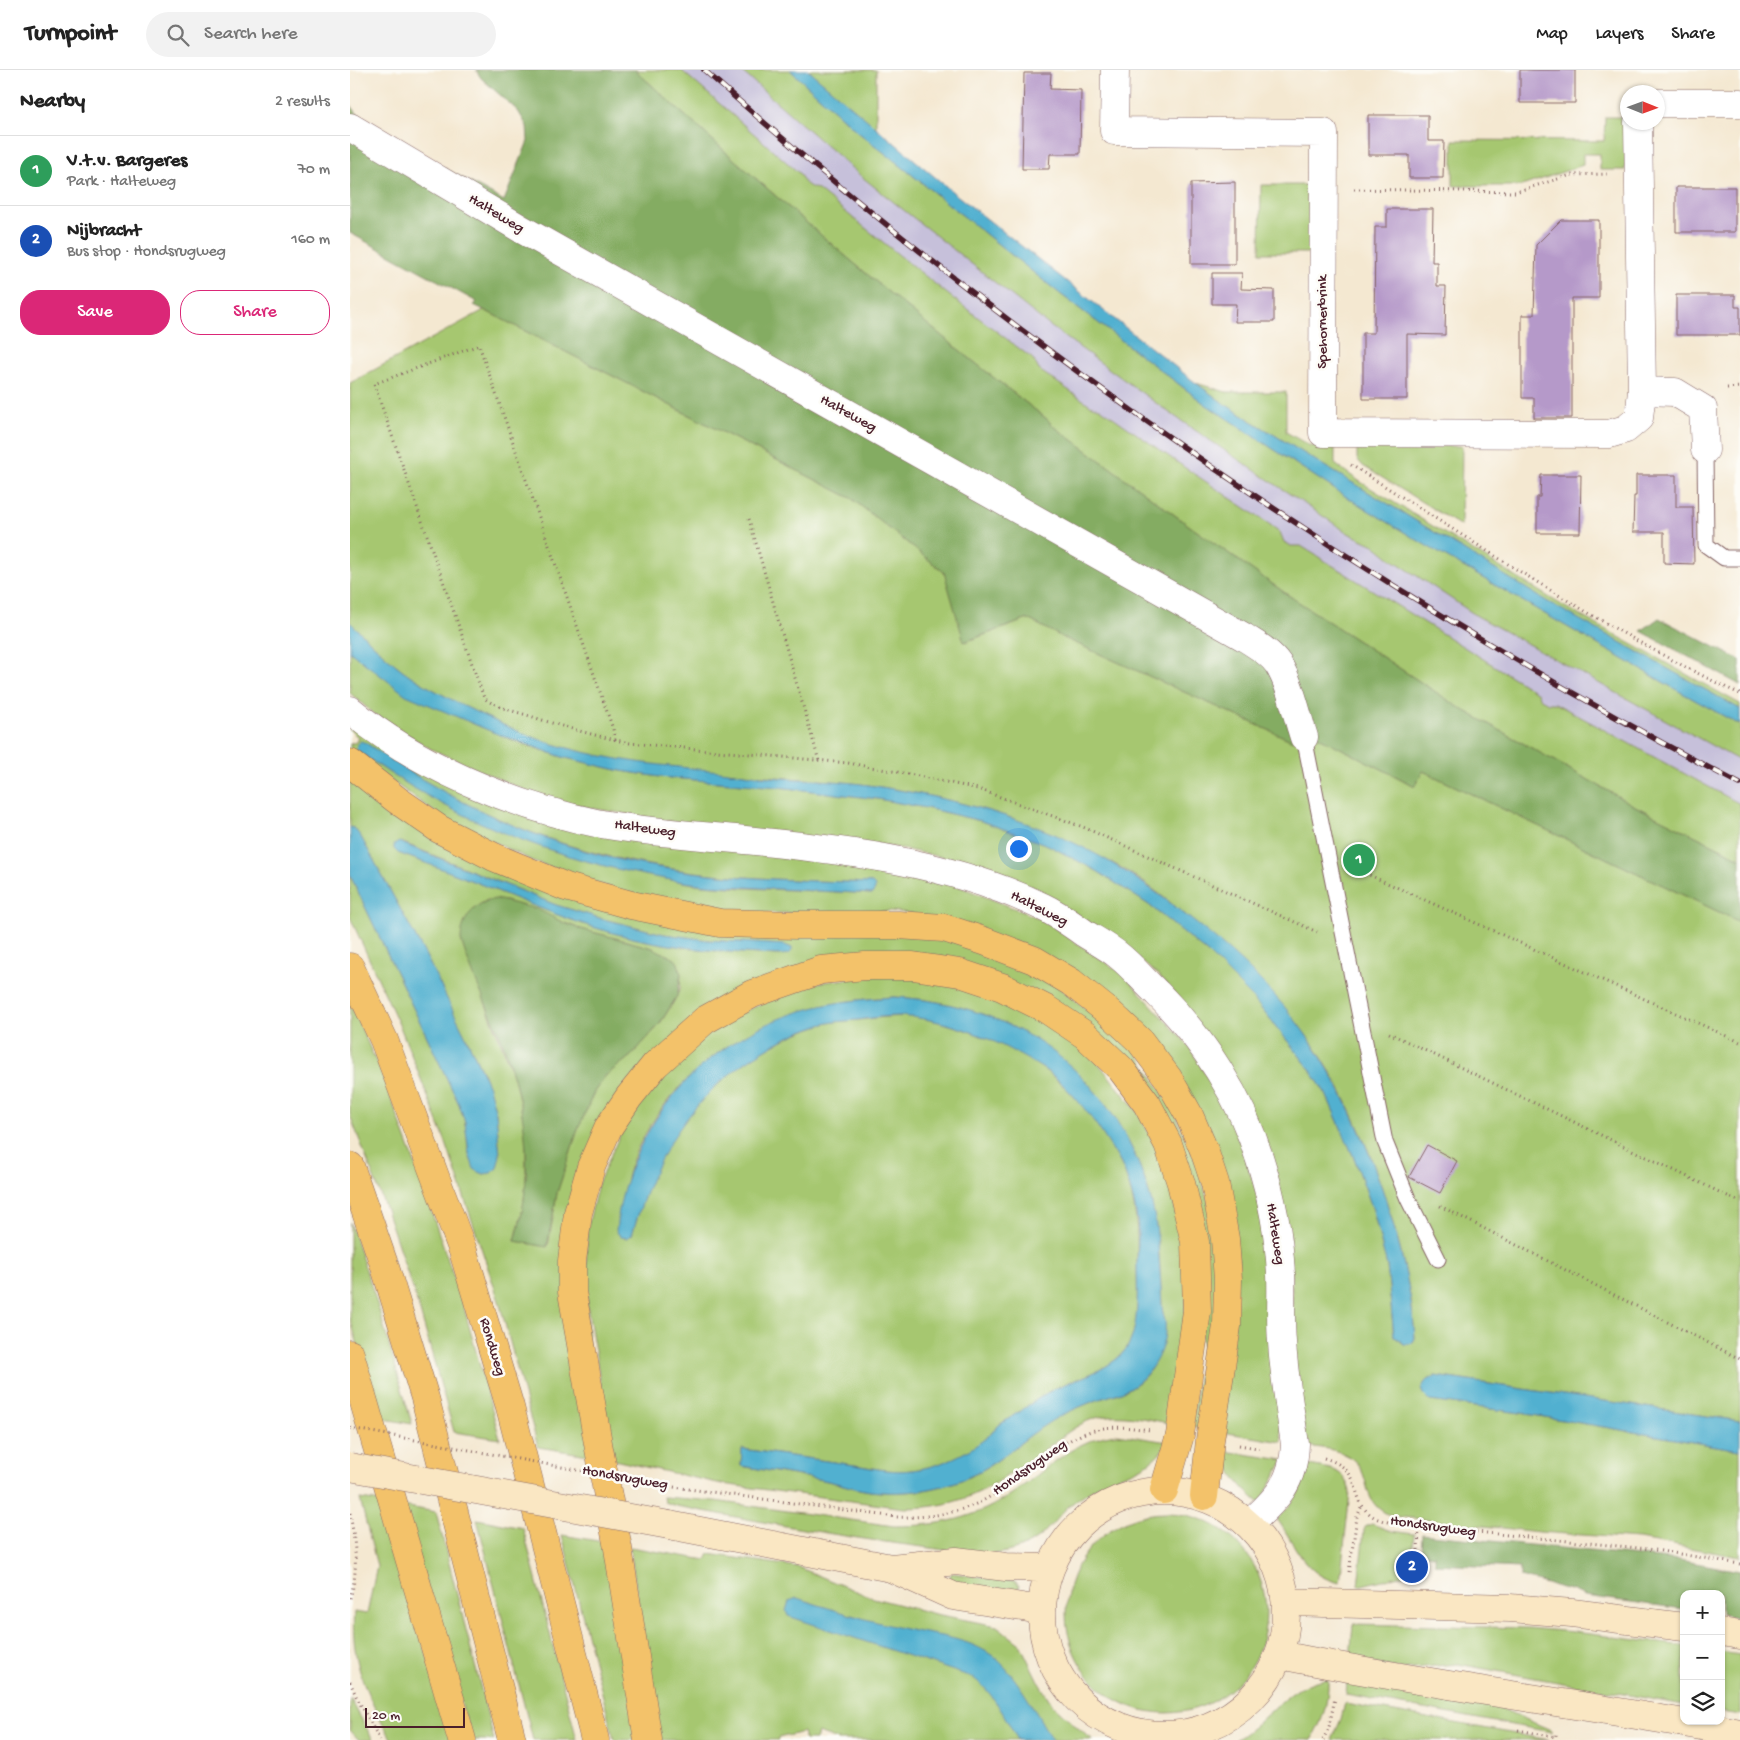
<!DOCTYPE html>
<meta charset="utf-8">
<style>
:root{--surface:#fff;--page:#f2f2f2;--text:#222;--muted:#767676;--line:#e0e0e0;--accent:#db2777}
body{margin:0;font-family:"Gochi Hand",sans-serif;background:var(--page);color:var(--text)}
.controls{position:absolute;right:15px;bottom:15px;display:grid;overflow:hidden;border-radius:10px;box-shadow:0 1px 4px #0004}
.controls button{width:45px;height:45px;display:grid;place-items:center;padding:0;border:0;border-bottom:1px solid var(--line);background:var(--surface);color:var(--text);font:25px sans-serif}
.compass{position:absolute;left:1270px;top:15px;width:45px;height:45px;border-radius:50%;background:var(--surface);box-shadow:0 1px 4px #0004;rotate:91deg}
.scale{position:absolute;left:15px;bottom:12px;width:100px;box-sizing:border-box;padding-left:5px;border:2px solid #4a1f2b;border-top:0;font-size:14px;line-height:18px;white-space:nowrap;color:#4a1f2b;-webkit-text-stroke:4px #fdfcf7;paint-order:stroke}
.you{position:absolute;left:668px;top:778px;width:18px;height:18px;margin:-12px;border:4px solid #fff;border-radius:50%;background:#1a73e8;box-shadow:0 0 0 8px #1a73e833}
.badge{display:grid;place-items:center;width:32px;height:32px;border-radius:50%;background:var(--accent);color:#fff;font-size:16px;font-weight:700}
.pin{position:absolute;translate:-50% -50%;border:2px solid #fff;box-shadow:0 1px 5px #0006}
.list{margin:0;padding:0;list-style:none}
h2{display:flex;justify-content:space-between;align-items:center;height:65px;margin:0;padding:0 20px;font-size:21px}
h2 small{font-size:16px;font-weight:400;color:var(--muted)}
.list li{display:grid;grid-template-columns:32px 1fr auto;gap:15px;align-items:center;box-sizing:border-box;height:70px;padding:0 20px;border-top:1px solid var(--line)}
.list b{display:block;font-size:19px;white-space:nowrap}
.list p{margin:0;font-size:16px;white-space:nowrap;color:var(--muted)}
.list em{font-size:16px;font-style:normal;color:var(--muted)}
.actions{display:flex;gap:10px;padding:15px 20px}
.actions a{flex:1;padding:11px 0;border:1px solid var(--accent);border-radius:20px;text-align:center;font-size:18px;color:var(--accent)}
.actions .main{background:var(--accent);color:#fff}
.icon{flex:none;width:28px;height:28px;fill:none;stroke:currentColor;stroke-width:2;stroke-linecap:round;stroke-linejoin:round}
.map{position:relative;flex:none;width:1390px;height:1670px;overflow:hidden}
header{display:flex;align-items:center;gap:30px;box-sizing:border-box;height:70px;padding:0 25px;background:var(--surface);border-bottom:1px solid var(--line)}
header strong{font-size:24px}
nav{display:flex;gap:28px;margin-inline-start:auto;font-size:18px}
.search{width:350px;height:45px;background:var(--page);display:flex;align-items:center;gap:12px;box-sizing:border-box;padding:0 18px;border-radius:28px;color:var(--muted);font-size:19px}
main{display:flex}
aside{flex:1;background:var(--surface)}
.map>svg:first-child{display:block}
.industrial{fill:#c6c0da}
.green{fill:#a6c770;stroke:#78734e;fill-rule:evenodd}
.forest{fill:#84ac62;stroke:#676646}
.water{fill:#51b0d0;stroke:#4e687e}
.building{fill:#b599c9}
.lines{fill:none;stroke-linecap:round;stroke-linejoin:round}
.service-casing{stroke:#866565;stroke-width:17}
.minor-casing{stroke:#866565;stroke-width:29}
.secondary-casing{stroke:#866565;stroke-width:29}
.primary-casing{stroke:#866565;stroke-width:29}
.path{stroke:#866565;stroke-width:3;stroke-dasharray:1 4;stroke-linecap:butt}
.service{stroke:#fff;stroke-width:15}
.minor{stroke:#fff;stroke-width:28}
.secondary{stroke:#fae7c3;stroke-width:28}
.primary{stroke:#f3c26a;stroke-width:28}
.rail-casing{stroke:#4a1f2b;stroke-width:5.5}
.rail{stroke:#fdfcf7;stroke-width:4;stroke-dasharray:11;stroke-linecap:butt}
.secondary-bridge-casing{stroke:#866565;stroke-width:29;stroke-linecap:butt}
.path-bridge{stroke:#866565;stroke-width:3;stroke-dasharray:1 4;stroke-linecap:butt}
.secondary-bridge{stroke:#fae7c3;stroke-width:28}
.labels{text-anchor:middle;dominant-baseline:central;stroke-width:5;stroke-linejoin:round;paint-order:stroke}
.street-label{font-size:15px;fill:#4a1f2b;stroke:#fdfcf7}
</style>
<header>
<strong>Turnpoint</strong>
<div class="search"><svg class="icon" aria-label="search" viewBox="0 0 24 24"><circle cx="10" cy="10" r="6"/><path d="M15 15l6 6"/></svg>Search here</div>
<nav><a>Map</a><a>Layers</a><a>Share</a></nav>
</header>
<main>
<aside>
<h2>Nearby<small>2 results</small></h2>
<ul class="list">
<li><span class="badge" style="background:#2e9e5b">1</span><div><b>V.t.v. Bargeres</b><p>Park · Halteweg</p></div><em>70 m</em></li>
<li><span class="badge" style="background:#1a4fb4">2</span><div><b>Nijbracht</b><p>Bus stop · Hondsrugweg</p></div><em>160 m</em></li>
</ul>
<div class="actions"><a class="main">Save</a><a>Share</a></div>
</aside>
<div class="map">
<svg width="1390" height="1670" viewBox="0 0 1390 1670">
<rect width="100%" height="100%" fill="#fdfcf7"/>
<filter id="ink" filterUnits="userSpaceOnUse"><feTurbulence type="fractalNoise" baseFrequency=".02" numOctaves="2"/><feDisplacementMap in="SourceGraphic" scale="10" xChannelSelector="R" yChannelSelector="G"/><feConvolveMatrix kernelMatrix="1 2 1 2 8 2 1 2 1" color-interpolation-filters="sRGB"/></filter>
<filter id="wash" filterUnits="userSpaceOnUse"><feTurbulence type="fractalNoise" baseFrequency=".0096" numOctaves="4" result="noise"/><feDisplacementMap in="SourceGraphic" scale="20" xChannelSelector="R" yChannelSelector="G"/><feGaussianBlur stdDeviation="1.12" result="paint"/><feColorMatrix in="noise" values="0 0 0 0 0 0 0 0 0 0 0 0 0 0 0 0 0 1.4 0 .05"/><feComposite in="paint" operator="in"/></filter>
<g filter="url(#wash)">
<rect width="100%" height="100%" fill="#f4e8d1"/>
<path class="industrial" d="M331,0H390L512,107L700,256L817,341L880,384L998,463L1024,475L1040,488L1127,546L1390,691V734L1205,633H1198L951,476H941L934,472L930,462L919,454L834,397L750,338L742,336L689,300L683,289L600,226L467,119L458,117L453,113L450,104Z"/>
<path class="green" d="M285,0H331L450,104C454,114 457,116 467,119L600,226L683,289L689,300L742,336L750,338L834,397L919,454L930,462L934,472L941,476H951L1188,623L1189,628L1198,633H1205L1390,734V788L1285,736L1110,638L938,525L841,457L702,355L698,350C555,240 418,122 285,0Z
M390,0H440L509,63L541,88L709,223L855,334L990,423L1077,476L1325,619L1390,655V691L1127,546L1040,488L1024,475L998,463L880,384L817,341L700,256L512,107Z
M458,0H526V58Z
M1255,47H1276L1275,100H1250V84H1233V95L1172,116H1103V70L1254,71Z
M911,115H960V183H910Z
M134,240L501,428L594,502L615,572L678,549L712,567L943,671L957,661L1065,716L1073,701L1390,852V1351L1085,1306L1075,1312L1073,1324L1080,1331L1171,1343L1390,1380V1487L1289,1469L1189,1462L1042,1446C1006,1432 1026,1403 998,1386C986,1379 971,1378 957,1376L946,1307L941,1202L835,935L808,905L769,873L720,840L664,809L611,791L543,777L336,754L240,738L186,725L81,679L24,644L0,623V582L33,607L124,654L170,673L212,687L271,701L310,707L428,717L528,729L576,738L631,751L698,775L747,801L799,835L859,884L901,926L957,995L976,1024L1005,1090L1023,1140L1037,1196L1044,1266L1054,1274C1060,1274 1063,1274 1065,1268C1062,1220 1050,1175 1036,1130C1021,1085 1004,1042 980,1001C944,940 893,891 838,847C816,829 794,811 770,797C756,789 740,783 725,776C710,769 696,762 680,755C634,737 580,725 531,717C496,711 461,710 426,707C354,700 280,697 210,676C174,666 139,649 106,632C86,621 64,610 46,595C30,582 15,567 0,552V313Z
M846,313L876,322H936V362L960,376L985,377V394L1009,411L1215,537L1390,634V639L1198,532L1045,438L976,397L876,335Z
M1007,376H1112L1111,456L1013,396L1007,389Z
M0,655L89,710L603,814L691,849L773,904L839,976L880,1047L890,1072L906,1121L916,1173L932,1372L872,1362L888,1188L783,948L560,843L539,841L500,843H405L357,839L273,822L183,791L90,746L0,681V674L6,672L8,667L0,660ZM16,673C92,726 171,766 262,787C347,808 436,810 522,813L525,816L522,824C465,820 408,820 352,815C337,813 322,810 307,807C198,787 96,745 6,680Z
M0,706L209,822L600,869L694,905L784,978L837,1062L864,1151L869,1233L852,1358L841,1356L853,1275L806,1027L593,887L365,930L229,1105L244,1386L188,1377L149,1231L95,1070L51,959L0,847V805L109,1034C111,1041 114,1047 115,1054C119,1071 115,1097 134,1104L150,1085L146,1043L134,1005L76,886L11,767L4,758L0,757ZM51,772L206,835L253,849L314,864L358,870L435,875L430,885C381,883 332,879 283,868C225,855 171,830 115,808C93,799 70,791 48,783ZM137,830L156,831L231,859L303,878L331,904L330,919L323,933L309,955L282,985L254,1007L244,1022L227,1062L207,1123L198,1176L165,1171L173,1138L176,1113V1061L164,1007L113,875L122,840Z
M536,904L629,920L708,960L749,994L787,1041L806,1077L821,1115L838,1213L823,1354C802,1350 779,1344 758,1346C735,1347 716,1364 698,1377C647,1413 619,1438 554,1438L372,1414L264,1390L238,1241L236,1213L237,1160L248,1114L272,1060L287,1035L331,984L383,946L459,914ZM544,927C665,933 762,1003 798,1120C806,1145 808,1171 810,1197C811,1210 811,1223 812,1236C812,1241 814,1245 814,1250C815,1256 805,1291 802,1297C789,1318 770,1323 749,1329C738,1333 725,1339 713,1344C682,1359 656,1389 625,1404C592,1420 556,1425 520,1421C504,1419 489,1413 473,1410C446,1405 418,1401 391,1396L392,1379C427,1384 463,1389 498,1394C519,1397 541,1403 562,1400C592,1397 630,1379 649,1355C665,1345 681,1333 698,1322C724,1307 757,1304 776,1279C791,1259 787,1216 787,1191C788,1159 786,1134 775,1103C770,1091 762,1079 756,1068C742,1047 727,1027 708,1011C675,980 608,953 564,947C546,945 528,948 509,950C496,951 483,951 470,955C406,975 348,1022 314,1080C300,1107 290,1135 282,1164L279,1167L274,1168C275,1151 274,1123 277,1108C284,1079 302,1050 320,1028C380,958 454,931 544,927Z
M0,933L33,1007L62,1085L113,1234L150,1369L104,1362L69,1238L37,1142L0,1045Z
M0,1152L27,1233L62,1354L29,1348L0,1248Z
M767,1364L818,1372C798,1404 771,1401 743,1419C731,1426 719,1435 710,1445C698,1459 688,1471 670,1478C640,1490 604,1481 573,1477C490,1467 408,1451 326,1436L314,1432L313,1427L365,1431L544,1456C589,1456 626,1449 663,1423C697,1400 725,1368 767,1364Z
M874,1381L934,1390L910,1433C892,1418 879,1405 874,1381Z
M959,1395C980,1399 995,1398 1000,1422L990,1513C953,1505 947,1476 927,1449C945,1432 952,1419 959,1395Z
M10,1429L32,1432L102,1670H42C18,1628 0,1593 4,1542L17,1544L27,1496Z
M53,1436L86,1442L144,1670H122Z
M716 1543a100 100 0 1 1 200 0a100 100 0 1 1-200 0Z
M127,1449L173,1458L227,1670H183Z
M1022,1454L1041,1461L1064,1464L1061,1503L1008,1516L1014,1460L1016,1456Z
M212,1465L260,1473L289,1670H264Z
M280,1477L356,1490L359,1484L448,1497L520,1527L585,1544L647,1556L670,1574L689,1613L702,1634L728,1658L743,1670H488L468,1663L466,1670H455L453,1662L428,1668V1670H308Z
M601,1503L665,1511L669,1516L666,1523H662L603,1512L600,1508Z
M1003,1554L1177,1558L1224,1562L1334,1576V1635L1108,1594L1052,1599L1000,1589Z
M1371,1582L1390,1585V1645L1371,1642Z
M978,1609C979,1630 973,1652 961,1670H885C917,1652 939,1612 978,1609Z
M997,1611L1145,1636L1201,1660V1662L996,1625Z
M0,1628L23,1670H9L0,1660Z
M995,1633L1199,1670H982L991,1649Z"/>
<path class="forest" d="M126,0H285C418,122 555,240 698,350L702,355L841,457L938,525L1110,638L1285,736L1390,788V852L1073,701L1065,716L957,661L942,608L0,49V34L16,55L154,131L178,71L177,56L168,41L131,8Z
M0,64L917,590L943,671L712,567L678,549L614,572L594,502L501,428L134,240L124,235L127,232L0,163Z
M1309,548L1390,590V615L1291,561Z
M146,829L187,839L214,853L231,859L303,878L325,889L328,893L331,904L327,926L309,955L282,985L254,1007L244,1022L227,1062L207,1123L197,1177L165,1171C187,1098 175,1028 147,959C134,929 120,900 111,870C111,849 125,831 146,829Z
M1072,1464L1329,1490L1390,1501V1548L1371,1544V1524H1334V1539L1235,1526L1224,1521L1170,1507V1498L1085,1494V1485L1071,1484Z"/>
<path class="water" d="M440,0H458L604,123L846,313L876,335L976,397L1045,438L1198,532L1390,639V655L1325,619L1077,476L990,423L855,334L709,223L541,88L509,63Z
M0,552C15,567 30,582 46,595C64,610 86,621 106,632C140,649 174,666 210,676C262,691 316,696 370,701C395,704 421,708 447,709C475,710 503,712 531,717C595,727 661,744 720,771C763,791 801,817 838,847C864,867 889,888 912,912C972,973 1009,1049 1036,1130C1050,1176 1062,1220 1065,1268C1063,1273 1060,1275 1054,1274L1044,1266L1037,1196L1023,1140L1005,1090L976,1024L957,995L901,926L859,884L799,835L747,801L698,775L631,751L576,738L528,729L428,717L310,707L271,701L212,687L145,663L56,625L0,582Z
M11,671L16,673C92,726 172,766 262,788C347,808 436,810 522,813L525,816V820L522,824C479,821 436,820 393,817C378,816 363,816 348,814C227,798 104,754 6,679L7,674Z
M0,757L4,758L11,767L76,886L116,967L139,1017L146,1043L150,1085L147,1098L141,1103L134,1104L129,1102L124,1099L119,1084L115,1052L109,1034L0,805Z
M49,772L206,835L253,849L314,864L358,870L435,875L442,878V881L439,884L430,885C381,883 332,879 283,868C225,855 171,830 115,808C93,799 70,791 48,783L44,779V775Z
M544,927C666,933 762,1003 798,1120C807,1147 808,1174 810,1202C811,1213 811,1225 812,1236C812,1241 814,1246 815,1251C817,1266 811,1284 802,1297C787,1318 773,1322 750,1329C738,1333 725,1339 714,1344C683,1359 655,1389 625,1404C592,1420 556,1425 520,1421C504,1419 489,1413 473,1410C446,1405 418,1401 391,1396L392,1379C427,1384 462,1389 498,1394C519,1397 541,1403 562,1400C592,1397 630,1378 649,1355C665,1345 681,1333 699,1322C724,1307 757,1304 776,1279C790,1260 787,1219 787,1196C787,1186 788,1176 788,1166C788,1145 782,1122 775,1103C770,1090 762,1079 755,1068C742,1047 726,1027 708,1010C696,999 680,991 666,983C631,963 589,948 548,946C535,946 522,948 508,950C497,951 485,951 474,954C435,963 383,997 356,1026C316,1069 298,1110 282,1165L277,1168L271,1167L266,1161C277,1053 357,965 462,938C489,931 516,929 544,927Z
M1085,1306L1390,1351V1380L1171,1343L1080,1331L1073,1324L1071,1319L1075,1312Z
M447,1528C484,1540 522,1552 560,1560C588,1566 618,1568 643,1586C665,1602 688,1646 702,1670H668C655,1648 644,1622 622,1607L438,1546L436,1541L439,1531Z"/>
<g id="blocks">
<path class="building" d="M1170,0H1225V33H1170Z
M674,3H701L700,19L731,20L730,84H700L699,99H672Z
M1018,45H1078V71H1094L1093,108H1059V85H1018Z
M885,112V194H841V113Z
M1326,117H1385V162H1326Z
M1037,139H1083L1082,192H1087V216H1096L1095,265L1057,264V329H1013V263H1024L1025,157H1037Z
M1211,150H1249V228H1222V348H1184V328H1172V245H1184L1186,175Z
M862,203H892L891,219L924,220V252H885L886,234H862Z
M1326,225H1385V237H1390V265H1326Z
M1191,405H1231L1230,463H1187V427H1190Z
M1286,405H1326V437H1343L1344,494L1314,493V462H1283L1284,426H1286Z
M1077,1075L1107,1091L1090,1123L1059,1107Z"/>
</g>
</g>
<g filter="url(#ink)">
<use href="#blocks" fill-opacity="0" stroke="#866565" stroke-width="1"/>
<g class="lines">
<g class="service-casing">
<path id="service" d="M1355,380L1356,475L1374,488H1390
M954,667L1035,1072L1058,1129L1088,1189"/>
</g>
<g class="minor-casing">
<path id="minor" d="M765,0L764,61L974,63L973,363L1259,364L1276,359L1289,348L1292,321L1288,52
M1308,33H1390
M0,57L173,160L894,567C906,575 920,582 928,594C941,615 946,643 954,667
M1292,321L1325,322L1353,339L1355,380
M0,640C66,695 162,736 246,753C295,762 345,765 395,770C496,780 601,792 693,837C708,844 721,854 734,863C745,870 758,877 768,885C782,896 794,911 807,923C853,969 891,1027 910,1090C922,1127 929,1166 931,1204C932,1227 930,1249 932,1272C934,1306 940,1340 945,1374C944,1412 926,1430 899,1454
M784,1670V1663
M849,1670L850,1661"/>
</g>
<g class="secondary-casing">
<path id="secondary" d="M692 1543a122 122 0 1 1 244 0a122 122 0 1 1-244 0Z
M319,1455L541,1498L603,1526L691,1540
M542,1498L606,1491L656,1497L699,1498
M937,1532L1160,1538L1222,1543L1334,1557
M1371,1562L1390,1565
M930,1585C1082,1616 1237,1634 1390,1663"/>
</g>
<g class="primary-casing">
<path id="primary" d="M0,693L47,730L89,759L144,787L216,817L281,835L370,853L447,855H548L594,858L634,871L684,890L721,912L760,943L790,971L818,1008L839,1045L854,1080L865,1113L875,1169L878,1209L877,1256L860,1370L854,1426
M0,897L34,970L113,1181L160,1337L245,1670
M0,1096L35,1197L75,1328L162,1670
M0,1284L112,1670
M298,1670L268,1478L249,1379L222,1222V1191L228,1143L241,1097L258,1058L279,1027L305,995L355,950L402,924L471,900L515,896H563L610,903L652,917L696,939L735,965L771,999L797,1034L818,1074L831,1113L845,1172L847,1241L830,1365L814,1420"/>
</g>
<path class="path" d="M1004,119L1165,122L1221,105L1257,104
M1377,318L1390,317
M1001,395C1128,474 1254,560 1390,624
M399,449L469,691
M265,670L263,659L129,275L24,314L134,628C147,638 164,641 180,646C213,657 246,666 280,673L498,693L564,705L628,719L733,757L967,862
M1006,799L1390,972
M1039,963L1390,1132
M1090,1136L1390,1289
M889,1375L913,1379
M974,1388C1017,1401 997,1427 1021,1445C1027,1450 1038,1452 1046,1454L1299,1479L1390,1494
M309,1415L546,1447C576,1448 609,1444 636,1429C674,1408 709,1365 754,1358C769,1356 784,1358 800,1360
M0,1443C5,1471 9,1501 0,1528
M1067,1500L1069,1458
M999,1502L1007,1447L1012,1435
M0,1612L7,1628L30,1670
M1168,1660L1206,1667V1664
M973,1670L979,1657L985,1628"/>
<use href="#service" class="service"/>
<use href="#minor" class="minor"/>
<use href="#secondary" class="secondary"/>
<use href="#primary" class="primary"/>
<g class="rail-casing">
<path id="rail" d="M354,0C605,223 879,421 1168,591C1241,634 1315,675 1390,714"/>
</g>
<use href="#rail" class="rail"/>
<g class="secondary-bridge-casing">
<path id="secondary-bridge" d="M0,1397L319,1455"/>
</g>
<path class="path-bridge" d="M0,1358L309,1415"/>
<use href="#secondary-bridge" class="secondary-bridge"/>
</g>
</g>
<g class="labels">
<g class="street-label">
<text transform="translate(146 144) rotate(31)">Halteweg</text>
<text transform="translate(973 252) rotate(-90)">Spehornerbrink</text>
<text transform="translate(498 344) rotate(29)">Halteweg</text>
<text transform="translate(295 759) rotate(8)">Halteweg</text>
<text transform="translate(689 839) rotate(27)">Halteweg</text>
<text transform="translate(925 1164) rotate(81)">Halteweg</text>
<text transform="translate(142 1277) rotate(73)">Rondweg</text>
<text transform="translate(680 1398) rotate(-35)">Hondsrugweg</text>
<text transform="translate(275 1408) rotate(10)">Hondsrugweg</text>
<text transform="translate(1083 1457) rotate(8)">Hondsrugweg</text>
</g>
</g>
</svg>
<div class="controls">
<button>+</button>
<button>−</button>
<button><svg class="icon" aria-label="layers" viewBox="0 0 24 24"><path d="M12 4l9 5-9 5-9-5zM3 14l9 5 9-5"/></svg></button>
</div>
<svg class="compass" viewBox="-18 -18 36 36"><path d="M0-13l5 13h-10z" fill="#e53935"/><path d="M0 13l5-13h-10z" fill="#767676"/></svg>
<div class="scale">20 m</div>
<div class="you"></div>
<div class="pin badge" style="left:1009px;top:790px;background:#2e9e5b">1</div>
<div class="pin badge" style="left:1062px;top:1497px;background:#1a4fb4">2</div>
</div>
</main>
